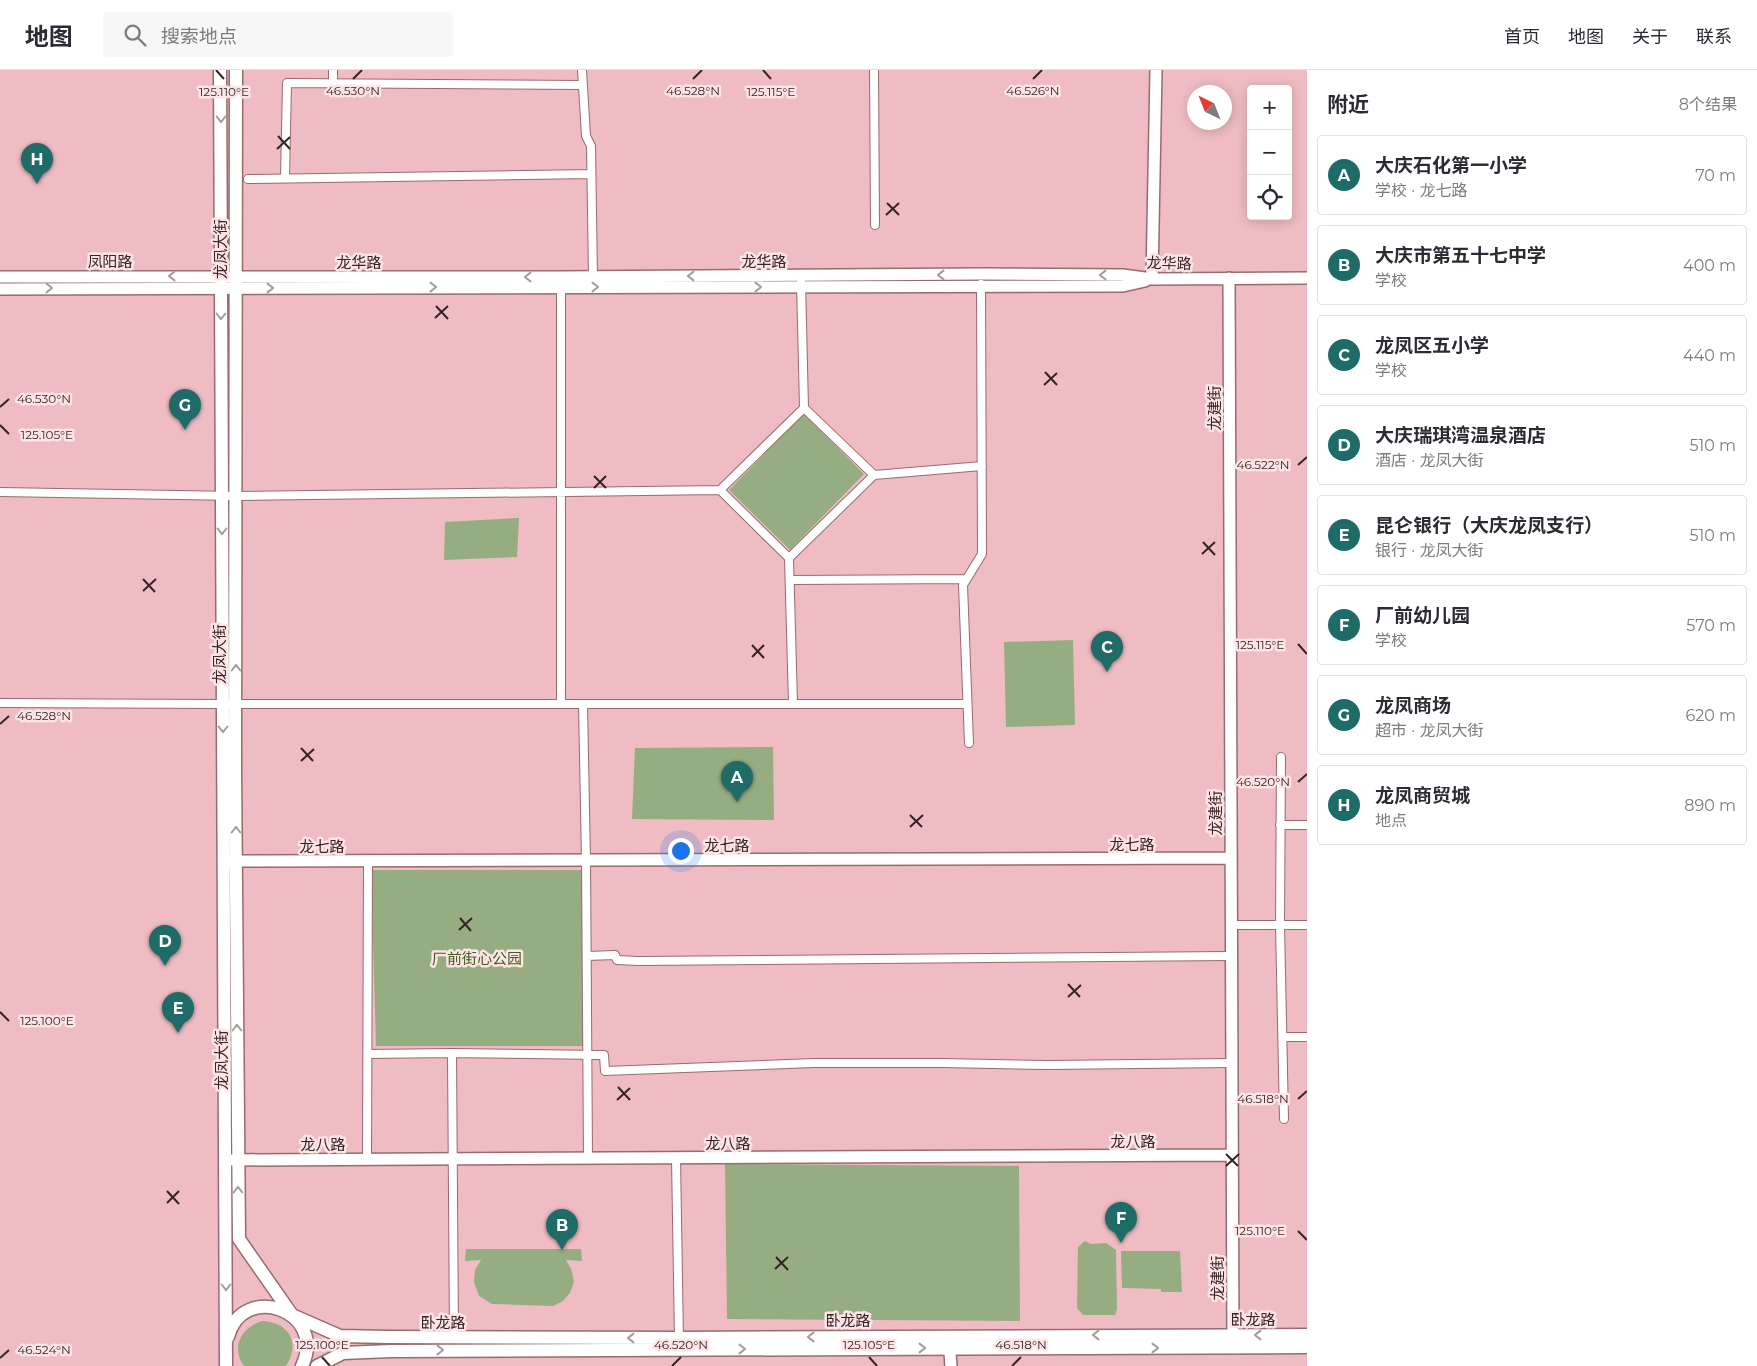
<!DOCTYPE html>
<html lang="zh">
<meta charset="utf-8">
<style>
:root{--surface:#fff;--page:#f7f7f7;--text:#2b2b33;--muted:#7c7c81;--line:#e1e1e2;--accent:#1f6b68}
body{margin:0;font-family:Montserrat,"Noto Sans SC",sans-serif;background:var(--page);color:var(--text)}
.controls{position:absolute;right:15px;top:15px;display:grid;overflow:hidden;border-radius:5px;box-shadow:0 2px 12px #0003}
.controls button{width:45px;height:45px;display:grid;place-items:center;padding:0;border:0;border-bottom:1px solid var(--line);background:var(--surface);color:var(--text);font:25px sans-serif}
.compass{position:absolute;left:1187px;top:15px;width:45px;height:45px;border-radius:50%;background:var(--surface);box-shadow:0 2px 12px #0003;rotate:317deg}
.you{position:absolute;left:680px;top:780px;width:18px;height:18px;margin:-12px;border:4px solid #fff;border-radius:50%;background:#1a73e8;box-shadow:0 0 0 8px #1a73e833}
.badge{display:grid;place-items:center;width:32px;height:32px;border-radius:50%;background:var(--accent);color:#fff;font-size:16px;font-weight:700}
.pin{position:absolute;translate:-50% -41px;filter:drop-shadow(0 1px 2px #0008)}
.pin::after{content:'';position:absolute;top:26px;width:18px;height:15px;background:inherit;clip-path:polygon(0 0,100% 0,50% 100%)}
.list{margin:0;padding:0;list-style:none}
h2{display:flex;justify-content:space-between;align-items:center;height:65px;margin:0;padding:0 20px;font-size:21px}
h2 small{font-size:16px;font-weight:400;color:var(--muted)}
.list li{display:grid;grid-template-columns:32px 1fr auto;gap:15px;align-items:center;box-sizing:border-box;height:80px;margin:0 10px 10px;padding:0 10px;border:1px solid var(--line);border-radius:5px}
.list b{display:block;font-size:19px;white-space:nowrap}
.list p{margin:0;font-size:16px;white-space:nowrap;color:var(--muted)}
.list em{font-size:16px;font-style:normal;color:var(--muted)}
.icon{flex:none;width:28px;height:28px;fill:none;stroke:currentColor;stroke-width:2;stroke-linecap:round;stroke-linejoin:round}
.map{position:relative;flex:none;width:1307px;height:1296px;overflow:hidden}
header{display:flex;align-items:center;gap:30px;box-sizing:border-box;height:70px;padding:0 25px;background:var(--surface);border-bottom:1px solid var(--line)}
header strong{font-size:24px}
nav{display:flex;gap:28px;margin-inline-start:auto;font-size:18px}
.search{width:350px;height:45px;background:var(--page);display:flex;align-items:center;gap:12px;box-sizing:border-box;padding:0 18px;border-radius:5px;color:var(--muted);font-size:19px}
main{display:flex}
aside{flex:1;background:var(--surface)}
.map>svg:first-child{display:block}
.green{fill:#96ad82}
.lines{fill:none;stroke-linecap:round;stroke-linejoin:round}
.street-casing{stroke:#986b71;stroke-width:10}
.secondary-casing{stroke:#986b71;stroke-width:14}
.primary-casing{stroke:#986b71;stroke-width:15}
.street{stroke:#fff;stroke-width:8}
.secondary{stroke:#fff;stroke-width:11}
.primary{stroke:#fff;stroke-width:12}
.oneway{stroke:#a49c9d}
.ticks{fill:none;stroke:#352325;stroke-width:2}
.labels{text-anchor:middle;dominant-baseline:central;stroke-width:5;stroke-linejoin:round;paint-order:stroke}
.street-label{font-size:15px;fill:#352325;stroke:#fee4e7}
.park-label{font-size:15px;fill:#3e5f19;stroke:#fee4e7}
.ticks-label{font-size:12px;text-anchor:middle;fill:#352325;stroke:#fee4e7;stroke-width:5;stroke-linejoin:round;paint-order:stroke}
</style>
<header>
<strong>地图</strong>
<div class="search"><svg class="icon" aria-label="search" viewBox="0 0 24 24"><circle cx="10" cy="10" r="6"/><path d="M15 15l6 6"/></svg>搜索地点</div>
<nav><a>首页</a><a>地图</a><a>关于</a><a>联系</a></nav>
</header>
<main>
<div class="map">
<svg width="1307" height="1296" viewBox="0 0 1307 1296">
<rect width="100%" height="100%" fill="#eebcc2"/>
<path class="green" d="M804,344L864,404L790,480L729,420Z
M519,448L517,487L444,490L445,452Z
M1073,570L1075,655L1006,657L1004,572Z
M773,677L774,750L632,749L635,678Z
M371,800H582L583,976H376Z
M725,1094L1019,1096L1020,1251L727,1249Z
M1085,1171L1091,1174L1106,1173L1116,1180L1117,1239L1115,1245H1083L1077,1238L1078,1177Z
M466,1179H581L582,1191L566,1190L571,1199L574,1211L570,1223L563,1231L553,1236L492,1234L479,1226L474,1212L475,1200L481,1190L465,1191Z
M1121,1181H1180L1182,1222H1161V1219L1122,1218Z
M262,1251C289,1252 301,1273 286,1296H244C230,1277 242,1257 262,1251Z"/>
<g class="lines">
<g class="street-casing">
<path id="street" d="M582,0L586,66L591,76L593,207
M874,0L875,155
M333,13V0
M285,108L287,13L583,15
M248,109L591,104
M801,212L804,338
M874,405L982,396
M0,422L236,426L720,420L804,338L874,405L789,488L720,420
M789,488L793,634
M790,510L966,509
M0,633L222,634H967
M561,634V214
M583,634L586,790L588,1088
M969,673L963,515L982,484L981,214
M1281,687L1280,855L1284,1049
M1280,755H1307
M1231,855H1307
M587,886L615,885L617,890L638,891L1231,886
M1283,967H1307
M452,983L454,1268
M368,984L452,983L604,985L605,1001L813,993H942L1047,995L1231,993
M676,1088L679,1270
M367,1089L368,790"/>
</g>
<g class="secondary-casing">
<path id="secondary" d="M0,207H561L982,204L1123,205L1152,209L1307,208
M1229,208L1233,1273
M1152,209L1156,0
M0,219L1123,216L1145,211
M227,791L1231,788
M230,1090L1232,1085
M949,1270L951,1296"/>
</g>
<g class="primary-casing">
<path id="primary" d="M220,0L226,1296
M236,0L235,698L239,1169L292,1245L340,1266L389,1267L678,1268L1307,1265
M228,1267C242,1211 328,1240 302,1296
M317,1296L343,1283L391,1281L1307,1277"/>
</g>
<use href="#street" class="street"/>
<use href="#secondary" class="secondary"/>
<use href="#primary" class="primary"/>
</g>
<defs><path id="oneway-chevron" d="M-2-3.5L2.5 0L-2 3.5" fill="none" stroke-width="1.6" stroke-linecap="round" stroke-linejoin="round" transform="scale(1.25)"/></defs>
<g class="oneway">
<use href="#oneway-chevron" transform="translate(221 49) rotate(90)"/>
<use href="#oneway-chevron" transform="translate(941 205) rotate(180)"/>
<use href="#oneway-chevron" transform="translate(1103 205) rotate(-180)"/>
<use href="#oneway-chevron" transform="translate(172 206) rotate(180)"/>
<use href="#oneway-chevron" transform="translate(691 206) rotate(180)"/>
<use href="#oneway-chevron" transform="translate(528 207) rotate(-180)"/>
<use href="#oneway-chevron" transform="translate(433 217)"/>
<use href="#oneway-chevron" transform="translate(595 217)"/>
<use href="#oneway-chevron" transform="translate(758 217)"/>
<use href="#oneway-chevron" transform="translate(49 218)"/>
<use href="#oneway-chevron" transform="translate(270 218)"/>
<use href="#oneway-chevron" transform="translate(221 246) rotate(90)"/>
<use href="#oneway-chevron" transform="translate(222 461) rotate(90)"/>
<use href="#oneway-chevron" transform="translate(236 598) rotate(-90)"/>
<use href="#oneway-chevron" transform="translate(223 659) rotate(90)"/>
<use href="#oneway-chevron" transform="translate(236 760) rotate(-90)"/>
<use href="#oneway-chevron" transform="translate(237 958) rotate(-90)"/>
<use href="#oneway-chevron" transform="translate(238 1120) rotate(-90)"/>
<use href="#oneway-chevron" transform="translate(226 1217) rotate(90)"/>
<use href="#oneway-chevron" transform="translate(1096 1265) rotate(180)"/>
<use href="#oneway-chevron" transform="translate(1258 1265) rotate(180)"/>
<use href="#oneway-chevron" transform="translate(811 1267) rotate(180)"/>
<use href="#oneway-chevron" transform="translate(631 1268) rotate(180)"/>
<use href="#oneway-chevron" transform="translate(922 1278)"/>
<use href="#oneway-chevron" transform="translate(1155 1278)"/>
<use href="#oneway-chevron" transform="translate(742 1279)"/>
<use href="#oneway-chevron" transform="translate(440 1280)"/>
</g>
<path class="ticks" d="M216,0L224,9M763,0L771,9M353,9L362,0M693,9L702,0M1033,9L1042,0M278,66L290,79M277,79L290,67M887,133L899,145M886,145L899,133M436,236L448,249M435,248L448,236M1045,302L1057,315M1044,315L1057,303M0,337L9,329M0,355L9,364M1298,395L1307,387M594,406L606,418M594,418L606,406M1203,472L1215,485M1202,484L1215,472M143,509L155,522M143,521L156,509M1298,574L1307,584M752,575L764,588M752,587L764,575M0,654L9,646M301,678L313,691M301,691L314,679M1298,712L1307,704M910,745L922,757M910,757L923,745M460,848L471,861M459,860L472,848M1068,914L1080,927M1068,927L1081,915M0,942L9,951M618,1017L630,1030M1298,1029L1307,1021M617,1030L630,1018M1226,1084L1238,1096M1226,1096L1239,1084M167,1121L179,1134M167,1133L179,1121M1298,1161L1307,1170M776,1187L788,1200M775,1199L788,1187M322,1287L330,1296M869,1287L877,1296M0,1288L9,1280M672,1296L681,1287M1012,1296L1021,1287"/>
<g class="labels">
<g class="street-label">
<text transform="translate(220 179) rotate(-90)">龙凤大街</text>
<text x="110" y="191">凤阳路</text>
<text x="764" y="191">龙华路</text>
<text x="359" y="192">龙华路</text>
<text transform="translate(1169 193) rotate(1)">龙华路</text>
<text transform="translate(1214 338) rotate(-90)">龙建街</text>
<text transform="translate(219 584) rotate(-90)">龙凤大街</text>
<text transform="translate(1215 743) rotate(-90)">龙建街</text>
<text x="1132" y="774">龙七路</text>
<text x="727" y="775">龙七路</text>
<text x="322" y="776">龙七路</text>
<text transform="translate(221 990) rotate(-90)">龙凤大街</text>
<text x="1133" y="1071">龙八路</text>
<text x="728" y="1073">龙八路</text>
<text x="323" y="1074">龙八路</text>
<text transform="translate(1217 1208) rotate(-90)">龙建街</text>
<text x="1253" y="1249">卧龙路</text>
<text x="848" y="1250">卧龙路</text>
<text x="443" y="1252">卧龙路</text>
</g>
<g class="park-label">
<text x="477" y="888">厂前街心公园</text>
</g>
</g>
<g class="ticks-label">
<text x="353" y="25">46.530°N</text>
<text x="693" y="25">46.528°N</text>
<text x="1033" y="25">46.526°N</text>
<text x="224" y="26">125.110°E</text>
<text x="771" y="26">125.115°E</text>
<text x="44" y="333">46.530°N</text>
<text x="47" y="369">125.105°E</text>
<text x="1263" y="399">46.522°N</text>
<text x="1260" y="579">125.115°E</text>
<text x="44" y="650">46.528°N</text>
<text x="1263" y="716">46.520°N</text>
<text x="47" y="955">125.100°E</text>
<text x="1263" y="1033">46.518°N</text>
<text x="1260" y="1165">125.110°E</text>
<text x="322" y="1279">125.100°E</text>
<text x="869" y="1279">125.105°E</text>
<text x="681" y="1279">46.520°N</text>
<text x="1021" y="1279">46.518°N</text>
<text x="44" y="1284">46.524°N</text>
</g>
</svg>
<div class="controls">
<button>+</button>
<button>−</button>
<button><svg class="icon" aria-label="locate" viewBox="0 0 24 24"><circle cx="12" cy="12" r="6"/><path d="M12 2v4M12 18v4M2 12h4M18 12h4"/></svg></button>
</div>
<svg class="compass" viewBox="-18 -18 36 36"><path d="M0-13l5 13h-10z" fill="#e53935"/><path d="M0 13l5-13h-10z" fill="#7c7c81"/></svg>
<div class="you"></div>
<div class="pin badge" style="left:737px;top:732px">A</div>
<div class="pin badge" style="left:562px;top:1180px">B</div>
<div class="pin badge" style="left:1107px;top:602px">C</div>
<div class="pin badge" style="left:165px;top:896px">D</div>
<div class="pin badge" style="left:178px;top:963px">E</div>
<div class="pin badge" style="left:1121px;top:1173px">F</div>
<div class="pin badge" style="left:185px;top:360px">G</div>
<div class="pin badge" style="left:37px;top:114px">H</div>
</div>
<aside>
<h2>附近<small>8个结果</small></h2>
<ul class="list">
<li><span class="badge">A</span><div><b>大庆石化第一小学</b><p>学校 · 龙七路</p></div><em>70 m</em></li>
<li><span class="badge">B</span><div><b>大庆市第五十七中学</b><p>学校</p></div><em>400 m</em></li>
<li><span class="badge">C</span><div><b>龙凤区五小学</b><p>学校</p></div><em>440 m</em></li>
<li><span class="badge">D</span><div><b>大庆瑞琪湾温泉酒店</b><p>酒店 · 龙凤大街</p></div><em>510 m</em></li>
<li><span class="badge">E</span><div><b>昆仑银行（大庆龙凤支行）</b><p>银行 · 龙凤大街</p></div><em>510 m</em></li>
<li><span class="badge">F</span><div><b>厂前幼儿园</b><p>学校</p></div><em>570 m</em></li>
<li><span class="badge">G</span><div><b>龙凤商场</b><p>超市 · 龙凤大街</p></div><em>620 m</em></li>
<li><span class="badge">H</span><div><b>龙凤商贸城</b><p>地点</p></div><em>890 m</em></li>
</ul>
</aside>
</main>
